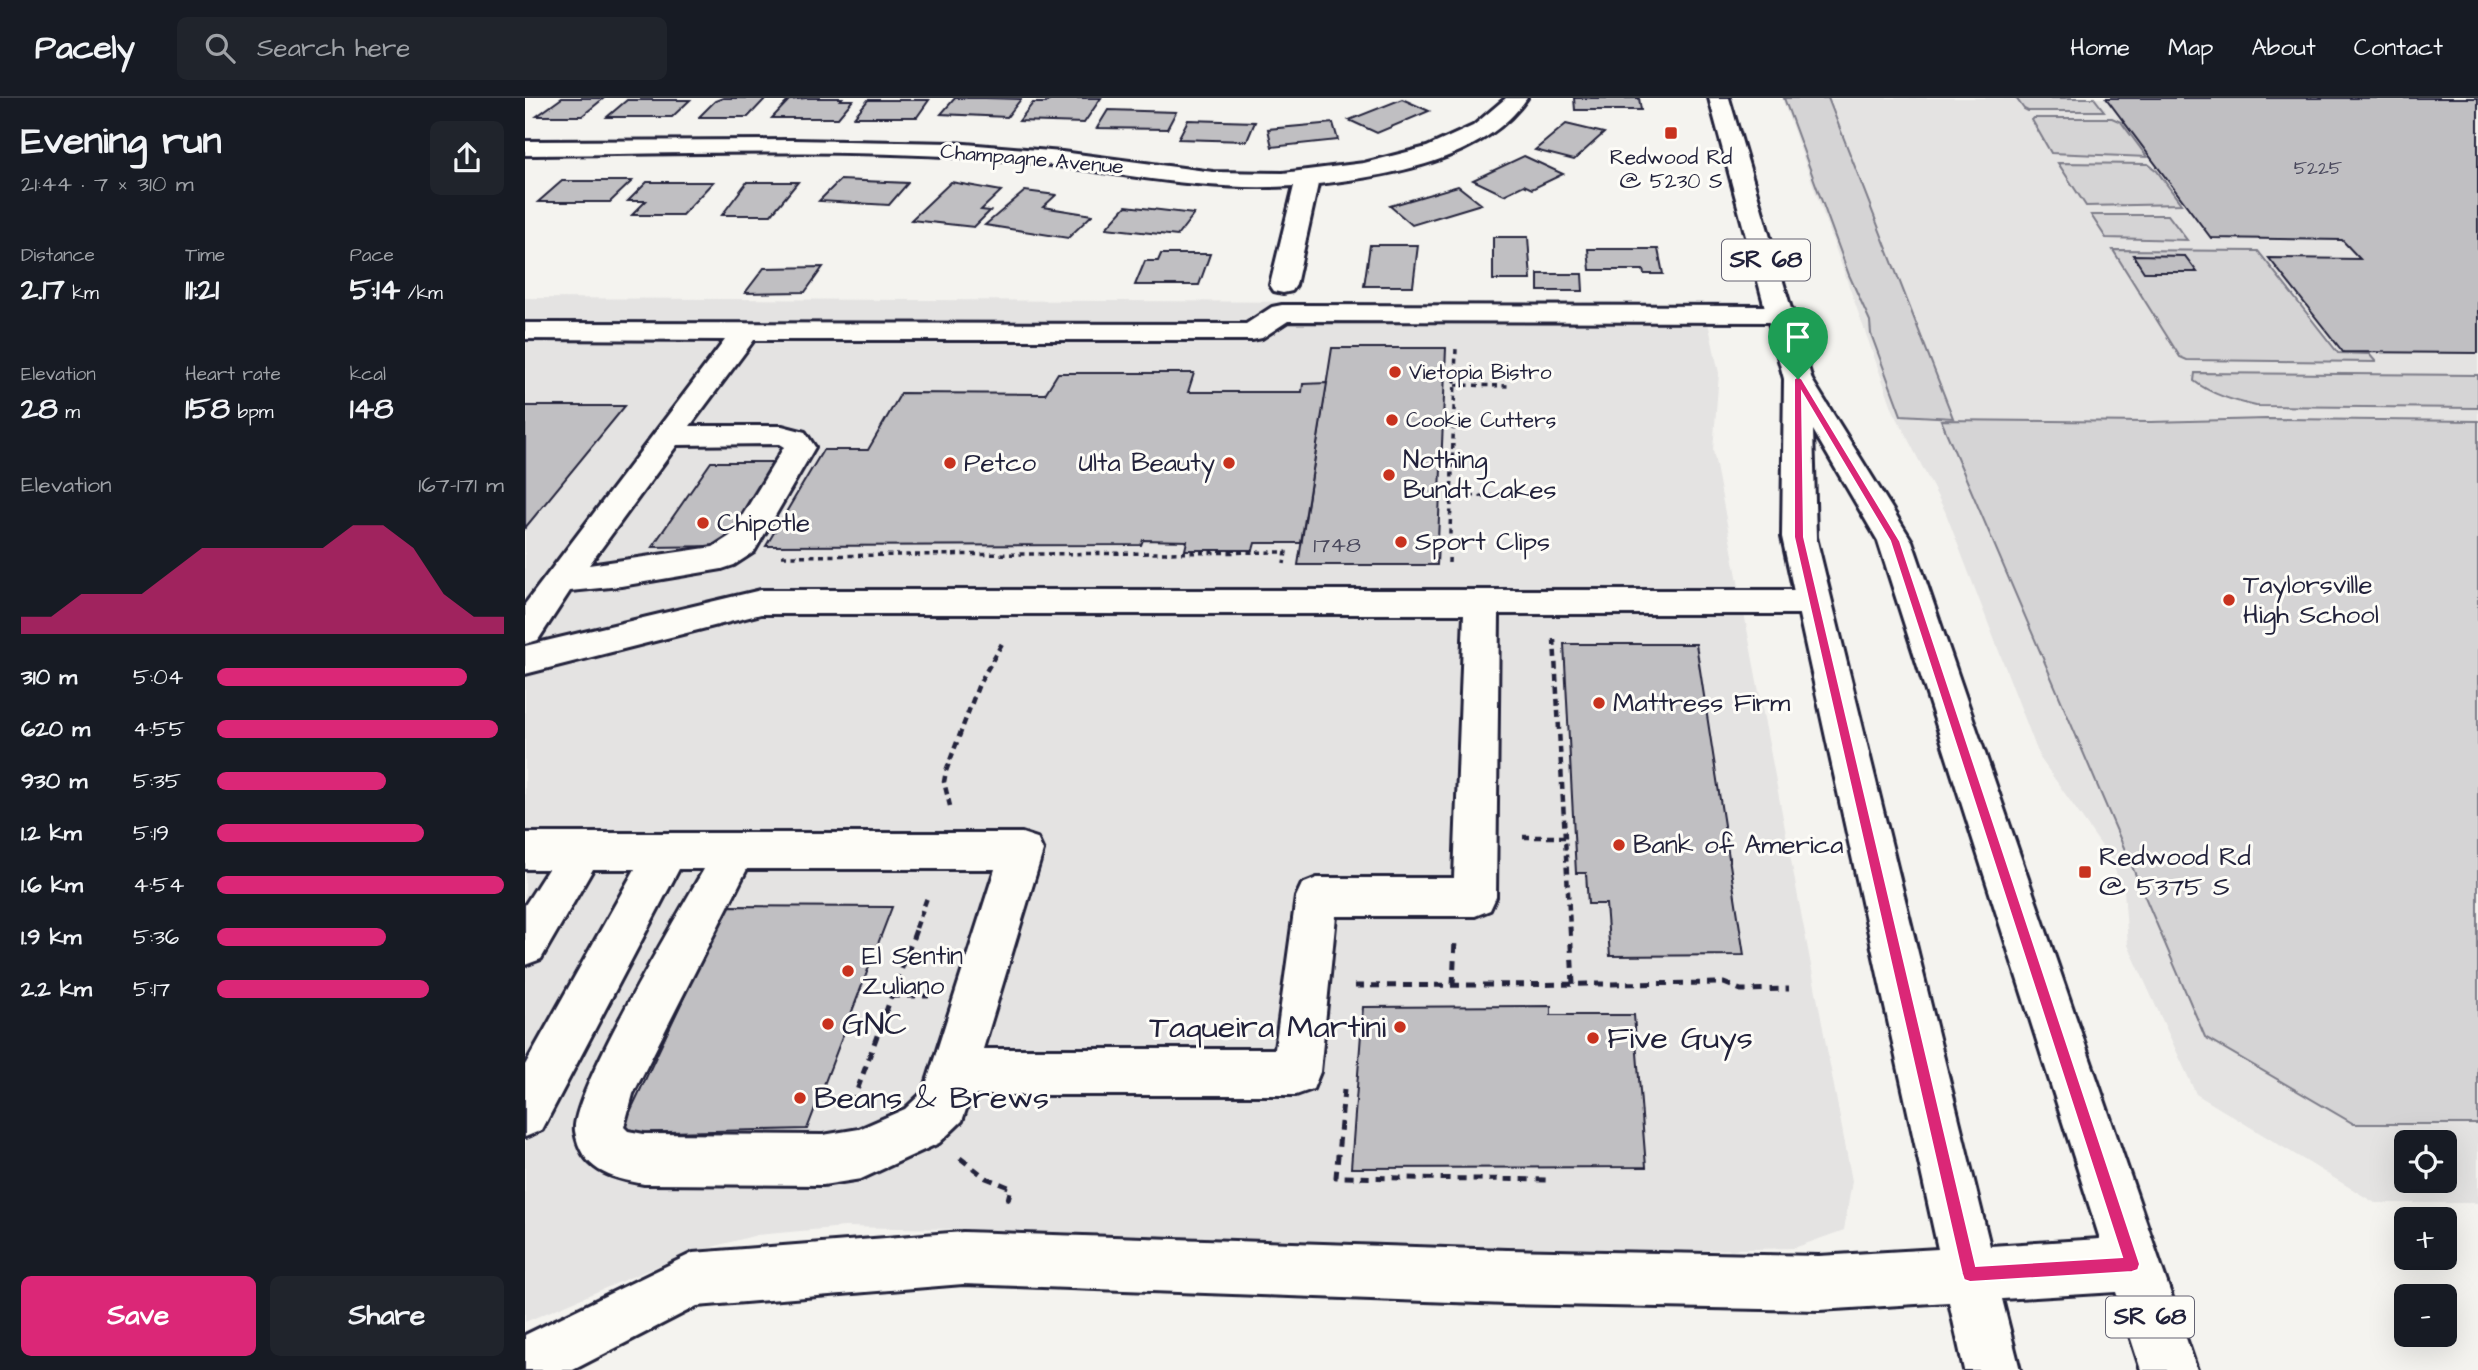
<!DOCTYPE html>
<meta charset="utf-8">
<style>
body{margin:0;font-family:"Architects Daughter",sans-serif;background:#20242c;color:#f1f3f6;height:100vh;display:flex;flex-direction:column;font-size:26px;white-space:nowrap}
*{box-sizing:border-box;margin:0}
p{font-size:23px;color:#9ea1a6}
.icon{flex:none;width:38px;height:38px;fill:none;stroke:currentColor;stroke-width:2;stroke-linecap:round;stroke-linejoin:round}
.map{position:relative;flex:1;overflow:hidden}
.details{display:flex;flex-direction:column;background:#171b24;width:525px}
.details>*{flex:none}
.tools{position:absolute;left:1869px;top:1032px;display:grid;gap:14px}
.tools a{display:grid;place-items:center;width:63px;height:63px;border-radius:10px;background:#171b24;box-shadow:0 7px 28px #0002;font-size:35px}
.pin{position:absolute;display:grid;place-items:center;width:60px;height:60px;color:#fff;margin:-72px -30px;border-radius:50% 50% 50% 0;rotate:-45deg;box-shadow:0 0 7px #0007}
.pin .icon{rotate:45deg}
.round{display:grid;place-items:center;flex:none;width:74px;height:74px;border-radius:10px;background:#20242c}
.overview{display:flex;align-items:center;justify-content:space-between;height:119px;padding:0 21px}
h1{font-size:38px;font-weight:700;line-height:52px}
.metrics{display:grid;grid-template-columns:repeat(3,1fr);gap:10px;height:119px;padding:7px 21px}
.metrics div{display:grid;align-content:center}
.metrics b{font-size:30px;font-weight:700}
.metrics small{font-size:19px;font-weight:400}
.metrics p{font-size:19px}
.chart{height:196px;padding:14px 21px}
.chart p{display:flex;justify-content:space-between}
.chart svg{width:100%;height:126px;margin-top:7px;fill:#db2777;opacity:.7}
.cta{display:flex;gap:14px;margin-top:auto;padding:14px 21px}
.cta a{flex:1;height:80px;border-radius:10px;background:#db2777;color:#fff;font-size:28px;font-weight:700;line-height:80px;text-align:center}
.cta a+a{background:#20242c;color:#f1f3f6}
ul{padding:0 21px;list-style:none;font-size:23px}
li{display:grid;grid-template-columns:112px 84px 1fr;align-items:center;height:52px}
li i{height:18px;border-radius:9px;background:#db2777}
header{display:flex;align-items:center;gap:42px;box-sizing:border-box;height:98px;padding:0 35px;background:#171b24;border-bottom:2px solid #363941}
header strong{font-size:33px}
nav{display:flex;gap:38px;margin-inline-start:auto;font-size:24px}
.search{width:490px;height:63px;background:#20242c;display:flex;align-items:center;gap:18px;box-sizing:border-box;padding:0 24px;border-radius:10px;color:#9ea1a6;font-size:26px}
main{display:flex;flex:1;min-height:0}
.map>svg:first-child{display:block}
</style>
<header>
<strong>Pacely</strong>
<div class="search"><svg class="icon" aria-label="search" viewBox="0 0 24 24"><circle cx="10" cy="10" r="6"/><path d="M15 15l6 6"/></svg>Search here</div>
<nav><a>Home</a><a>Map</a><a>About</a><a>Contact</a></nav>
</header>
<main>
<section class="details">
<div class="overview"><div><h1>Evening run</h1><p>21:44 · 7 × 310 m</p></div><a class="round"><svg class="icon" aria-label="share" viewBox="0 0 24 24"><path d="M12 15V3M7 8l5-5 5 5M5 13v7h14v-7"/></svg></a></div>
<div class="metrics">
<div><p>Distance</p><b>2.17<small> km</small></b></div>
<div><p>Time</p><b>11:21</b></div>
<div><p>Pace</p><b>5:14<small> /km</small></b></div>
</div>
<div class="metrics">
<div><p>Elevation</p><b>28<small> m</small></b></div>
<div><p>Heart rate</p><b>158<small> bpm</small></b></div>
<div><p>kcal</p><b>148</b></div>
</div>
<div class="chart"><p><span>Elevation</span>167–171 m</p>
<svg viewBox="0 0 160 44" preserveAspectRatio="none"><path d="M0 44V38L10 38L20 30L30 30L40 30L50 22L60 14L70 14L80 14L90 14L100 14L110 6L120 6L130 14L140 30L150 38L160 38V44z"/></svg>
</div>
<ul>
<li><b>310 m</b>5:04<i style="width:87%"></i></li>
<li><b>620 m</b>4:55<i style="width:98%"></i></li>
<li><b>930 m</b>5:35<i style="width:59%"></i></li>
<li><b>1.2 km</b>5:19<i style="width:72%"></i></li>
<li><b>1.6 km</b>4:54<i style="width:100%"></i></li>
<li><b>1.9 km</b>5:36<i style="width:59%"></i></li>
<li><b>2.2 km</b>5:17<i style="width:74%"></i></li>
</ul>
<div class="cta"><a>Save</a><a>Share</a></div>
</section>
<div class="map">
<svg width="1953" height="1272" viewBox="0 0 1953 1272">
<rect width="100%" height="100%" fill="#f4f3ef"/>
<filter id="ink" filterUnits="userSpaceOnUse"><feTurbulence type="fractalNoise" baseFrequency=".0143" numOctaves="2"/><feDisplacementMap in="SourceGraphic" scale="14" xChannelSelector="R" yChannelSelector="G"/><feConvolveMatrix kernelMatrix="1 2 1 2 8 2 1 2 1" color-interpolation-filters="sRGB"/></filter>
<g filter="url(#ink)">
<g fill="#e4e3e2" fill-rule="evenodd">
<path d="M1257 0H1953V1105H1850L1671 996 1603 847 1599 792 1583 757 1515 660 1420 413 1368 312ZM1881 1045H1920V1083H1881Z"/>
<polygon points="0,200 1179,206 1194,275 1188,352 1327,1083 1319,1132 1269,1150 1036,1155 818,1150 474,1132 319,1129 232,1137 161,1156 0,1224"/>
</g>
<g fill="#d5d4d5" stroke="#7c7b88" stroke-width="2">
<polygon points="1259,0 1303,0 1428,320 1376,317 1346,236 1345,223 1324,177"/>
<polygon points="1491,0 1569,0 1579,13 1503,13 1499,11"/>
<polygon points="1509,20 1587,20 1596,24 1622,59 1526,55 1507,22"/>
<polygon points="1533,65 1623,66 1632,73 1656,106 1561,108"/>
<polygon points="1566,117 1643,117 1662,142 1581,140"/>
<polygon points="1588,152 1733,153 1813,255 1844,256 1851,264 1662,262 1655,259"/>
<path d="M1670 275 1953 277V310L1731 308C1710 303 1687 297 1669 283Z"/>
<polygon points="1741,321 1953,323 1953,1026 1829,1026 1680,939 1416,322 1626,324"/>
</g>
<g fill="#c0bfc2" stroke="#22223b" stroke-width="2">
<polygon points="37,0 79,0 57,18 12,18"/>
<polygon points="198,0 241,0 223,19 174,19 190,3"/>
<polygon points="281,0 317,0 315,2 328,2 313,20 247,20 264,2"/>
<polygon points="430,0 460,0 496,1 482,19 416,16"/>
<polygon points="526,0 576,0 559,25 494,23 508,5 521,5"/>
<polygon points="1049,0 1114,0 1116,12 1050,12"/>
<polygon points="1581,0 1953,0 1953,255 1818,254 1744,160 1835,161 1817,142 1686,140"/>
<polygon points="877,1 904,13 852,35 824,22"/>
<polygon points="102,2 165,2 147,19 82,19"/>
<polygon points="343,2 404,2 392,19 329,19"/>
<polygon points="583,12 651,14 642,31 572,30"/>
<polygon points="663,22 730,24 722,43 653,41"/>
<polygon points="808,25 813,42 747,49 743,31"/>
<polygon points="1041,26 1079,35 1049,62 1010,52"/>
<polygon points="999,58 1038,76 1007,91 999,87 979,97 948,82"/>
<polygon points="315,82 383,85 364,107 294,103"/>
<polygon points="37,83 107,83 85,104 13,104"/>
<polygon points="122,84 188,84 157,117 107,117 121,103 103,103"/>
<polygon points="222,84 273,84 246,117 197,117"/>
<polygon points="426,84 476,93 456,112 465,113 449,129 386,122"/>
<polygon points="933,88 956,106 887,127 865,108"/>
<polygon points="500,93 531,97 518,109 567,117 543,140 460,127"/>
<polygon points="601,108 669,116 652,138 581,130"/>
<polygon points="968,139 1003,139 1006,182 968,182"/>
<polygon points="845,147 893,147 888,188 839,188"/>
<polygon points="1063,151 1133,151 1138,176 1119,176 1118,172 1065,172"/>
<polygon points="636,156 685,156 674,187 610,187 620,163 633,163"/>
<polygon points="1608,157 1660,158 1672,174 1619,174"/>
<polygon points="298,169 280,194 220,195 239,170"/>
<polygon points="1013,176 1057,176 1058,193 1013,193"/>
<polygon points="807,250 921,250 912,467 773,467"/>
<polygon points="533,275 669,275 663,294 777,294 778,286 802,285 776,445 730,445 728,452 660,452 662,443 618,442 616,447 241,448 298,352 343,352 376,295 520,296"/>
<polygon points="0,308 100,308 0,430"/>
<polygon points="186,364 250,364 236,387 244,387 235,401 226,401 197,448 127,449"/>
<polygon points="1039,546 1171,546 1219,857 1085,858 1081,806 1063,806 1061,775 1051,775"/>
<polygon points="202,808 367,809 282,1031 95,1035"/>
<polygon points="1026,908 1026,917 1109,917 1121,1069 826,1070 838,909"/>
</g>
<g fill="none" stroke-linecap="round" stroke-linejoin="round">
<g stroke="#22223b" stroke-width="6">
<g id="minor">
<path d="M981 0H1002C959 63 863 78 793 86L771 187 767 193 758 195 749 193 745 187 769 88C668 95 568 68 468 61 312 50 156 56 0 57V43L267 42 428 45 537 54 688 74 758 75 839 65 902 49 948 28Z"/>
<path d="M757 207 1256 208 1266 210 1269 216 1266 222 1256 224 763 223 737 240 727 242H229L165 328H257L280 334 290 349 229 454 209 467 197 471 96 488 45 493 13 542 0 546V506L200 242 0 241V225L721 226 747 209ZM254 346 259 349 205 438 188 449 64 467 152 347Z"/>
<path d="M236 492H1289L1301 495 1306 504 1301 513 1289 516H974L971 799 965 812 950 818H811L795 974 788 991 771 997H446L437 1023 414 1045 336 1081 298 1087 119 1086C85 1080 56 1072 50 1033 45 997 155 813 179 771H154L17 1032 0 1039V967L110 771H68L16 861 0 867V807L23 771H0V735H497L512 740 518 753 458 951H750L771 799 777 786 792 780H929L939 516H236L0 576V548ZM222 771H470L399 993 380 1011 334 1031 298 1037 119 1036 103 1033 99 1029 108 996Z"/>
</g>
</g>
<g stroke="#22223b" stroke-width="6">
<path id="major" d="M1184 0H1204L1287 282 1387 443 1672 1272H1616L1591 1194 1477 1201 1495 1272H1439L1424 1204 1294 1212 982 1206 438 1186 172 1208 48 1272H0V1237L168 1155 438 1134 982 1152 1294 1158 1413 1151 1257 439 1259 281ZM1288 332 1353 443 1575 1141 1465 1148 1291 439Z"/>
</g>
<g stroke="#22223b" stroke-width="3.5" stroke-dasharray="5 4.5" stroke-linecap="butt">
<polyline points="930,287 987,288"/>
<polyline points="926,397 988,399"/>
<polyline points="257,458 761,454 759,466"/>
<polyline points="924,465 931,250"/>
</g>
<g stroke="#22223b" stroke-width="4.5" stroke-dasharray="7 5" stroke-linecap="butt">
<polyline points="1029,541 1045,830"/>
<polyline points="425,708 419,684 421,673 454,586 479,542"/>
<polyline points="998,739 1040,739"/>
<polyline points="391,830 403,797"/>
</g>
<g stroke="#22223b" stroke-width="5" stroke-dasharray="9 7" stroke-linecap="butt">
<polyline points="1045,829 1048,886"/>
<polyline points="928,887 930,842"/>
<polyline points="830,888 1199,885 1216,892 1264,891"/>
<polyline points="366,898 404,898"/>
<polyline points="819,992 811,1079 1024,1082"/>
<polyline points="327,1006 392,829"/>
<polyline points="435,1060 461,1080 486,1090 481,1109"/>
</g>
<use href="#minor" fill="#fdfcf7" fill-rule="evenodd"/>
<use href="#major" fill="#fdfcf7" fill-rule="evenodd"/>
</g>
</g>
<path fill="#db2777" stroke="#fff" stroke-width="2" fill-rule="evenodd" d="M1273 278 1277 281 1375 443 1615 1166 1613 1172 1607 1174 1445 1184 1439 1182 1437 1176 1269 439V281ZM1277 295 1365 443 1597 1159 1451 1168 1279 439Z"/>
<g fill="#c8321e" stroke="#fdfcf7" stroke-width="2.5">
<rect x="1139" y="28" width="14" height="14" rx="3.5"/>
<circle cx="870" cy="274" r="7"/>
<circle cx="867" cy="322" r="7"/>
<circle cx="425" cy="365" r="7"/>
<circle cx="704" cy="365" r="7"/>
<circle cx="864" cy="377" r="7"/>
<circle cx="178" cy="425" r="7"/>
<circle cx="876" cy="444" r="7"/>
<circle cx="1704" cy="502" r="7"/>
<circle cx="1074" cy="605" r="7"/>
<circle cx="1094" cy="747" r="7"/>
<rect x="1553" y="767" width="14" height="14" rx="3.5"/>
<circle cx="323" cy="873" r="7"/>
<circle cx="303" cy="926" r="7"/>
<circle cx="875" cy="929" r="7"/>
<circle cx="1068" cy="940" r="7"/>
<circle cx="275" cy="1000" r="7"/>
</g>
<g text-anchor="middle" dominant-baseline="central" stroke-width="6" stroke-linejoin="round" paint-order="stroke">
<g font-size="19" fill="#4a495d">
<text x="1793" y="70">5225</text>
</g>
<g font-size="21" fill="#22223b" stroke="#fdfcf7" text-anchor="start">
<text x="1146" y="59" text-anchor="middle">Redwood Rd<tspan x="1146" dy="24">@ 5230 S</tspan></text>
<text x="884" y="274">Vietopia Bistro</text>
<text x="881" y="322">Cookie Cutters</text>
</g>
<g font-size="21" fill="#22223b" stroke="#fdfcf7">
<text transform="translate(507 61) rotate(5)">Champagne Avenue</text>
</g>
<g font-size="23" fill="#4a495d">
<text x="812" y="447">1748</text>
</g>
<g fill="#fdfcf7" stroke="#646373" stroke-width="2">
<rect x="1197" y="141.5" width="88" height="41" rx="5"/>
<rect x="1581" y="1198.5" width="88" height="41" rx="5"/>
</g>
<g font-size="24" font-weight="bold" fill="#22223b">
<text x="1241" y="162">SR 68</text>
<text x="1625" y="1219">SR 68</text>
</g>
<g font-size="26" fill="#22223b" stroke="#fdfcf7" text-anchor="start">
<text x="878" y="362">Nothing<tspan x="878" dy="30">Bundt Cakes</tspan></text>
<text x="439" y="365">Petco</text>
<text x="690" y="365" text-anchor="end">Ulta Beauty</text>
<text x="192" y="425">Chipotle</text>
<text x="890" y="444">Sport Clips</text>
<text x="1718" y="487">Taylorsville<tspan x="1718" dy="30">High School</tspan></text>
<text x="1088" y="605">Mattress Firm</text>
<text x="1108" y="747">Bank of America</text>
<text x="1574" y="759">Redwood Rd<tspan x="1574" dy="30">@ 5375 S</tspan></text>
<text x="337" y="858">El Sentin<tspan x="337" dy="30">Zuliano</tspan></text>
</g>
<g font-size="32" fill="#22223b" stroke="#fdfcf7" text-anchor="start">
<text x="317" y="926">GNC</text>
<text x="861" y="929" text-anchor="end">Taqueira Martini</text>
<text x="1082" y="940">Five Guys</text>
<text x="289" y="1000">Beans &amp; Brews</text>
</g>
</g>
</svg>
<div class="tools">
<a><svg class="icon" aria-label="locate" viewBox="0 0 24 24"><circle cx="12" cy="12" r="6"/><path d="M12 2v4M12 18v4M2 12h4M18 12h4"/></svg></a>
<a>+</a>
<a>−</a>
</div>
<div class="pin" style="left:1273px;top:281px;background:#1e9e55"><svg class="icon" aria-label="arrive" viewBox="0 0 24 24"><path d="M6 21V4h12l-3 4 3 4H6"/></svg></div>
</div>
</main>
